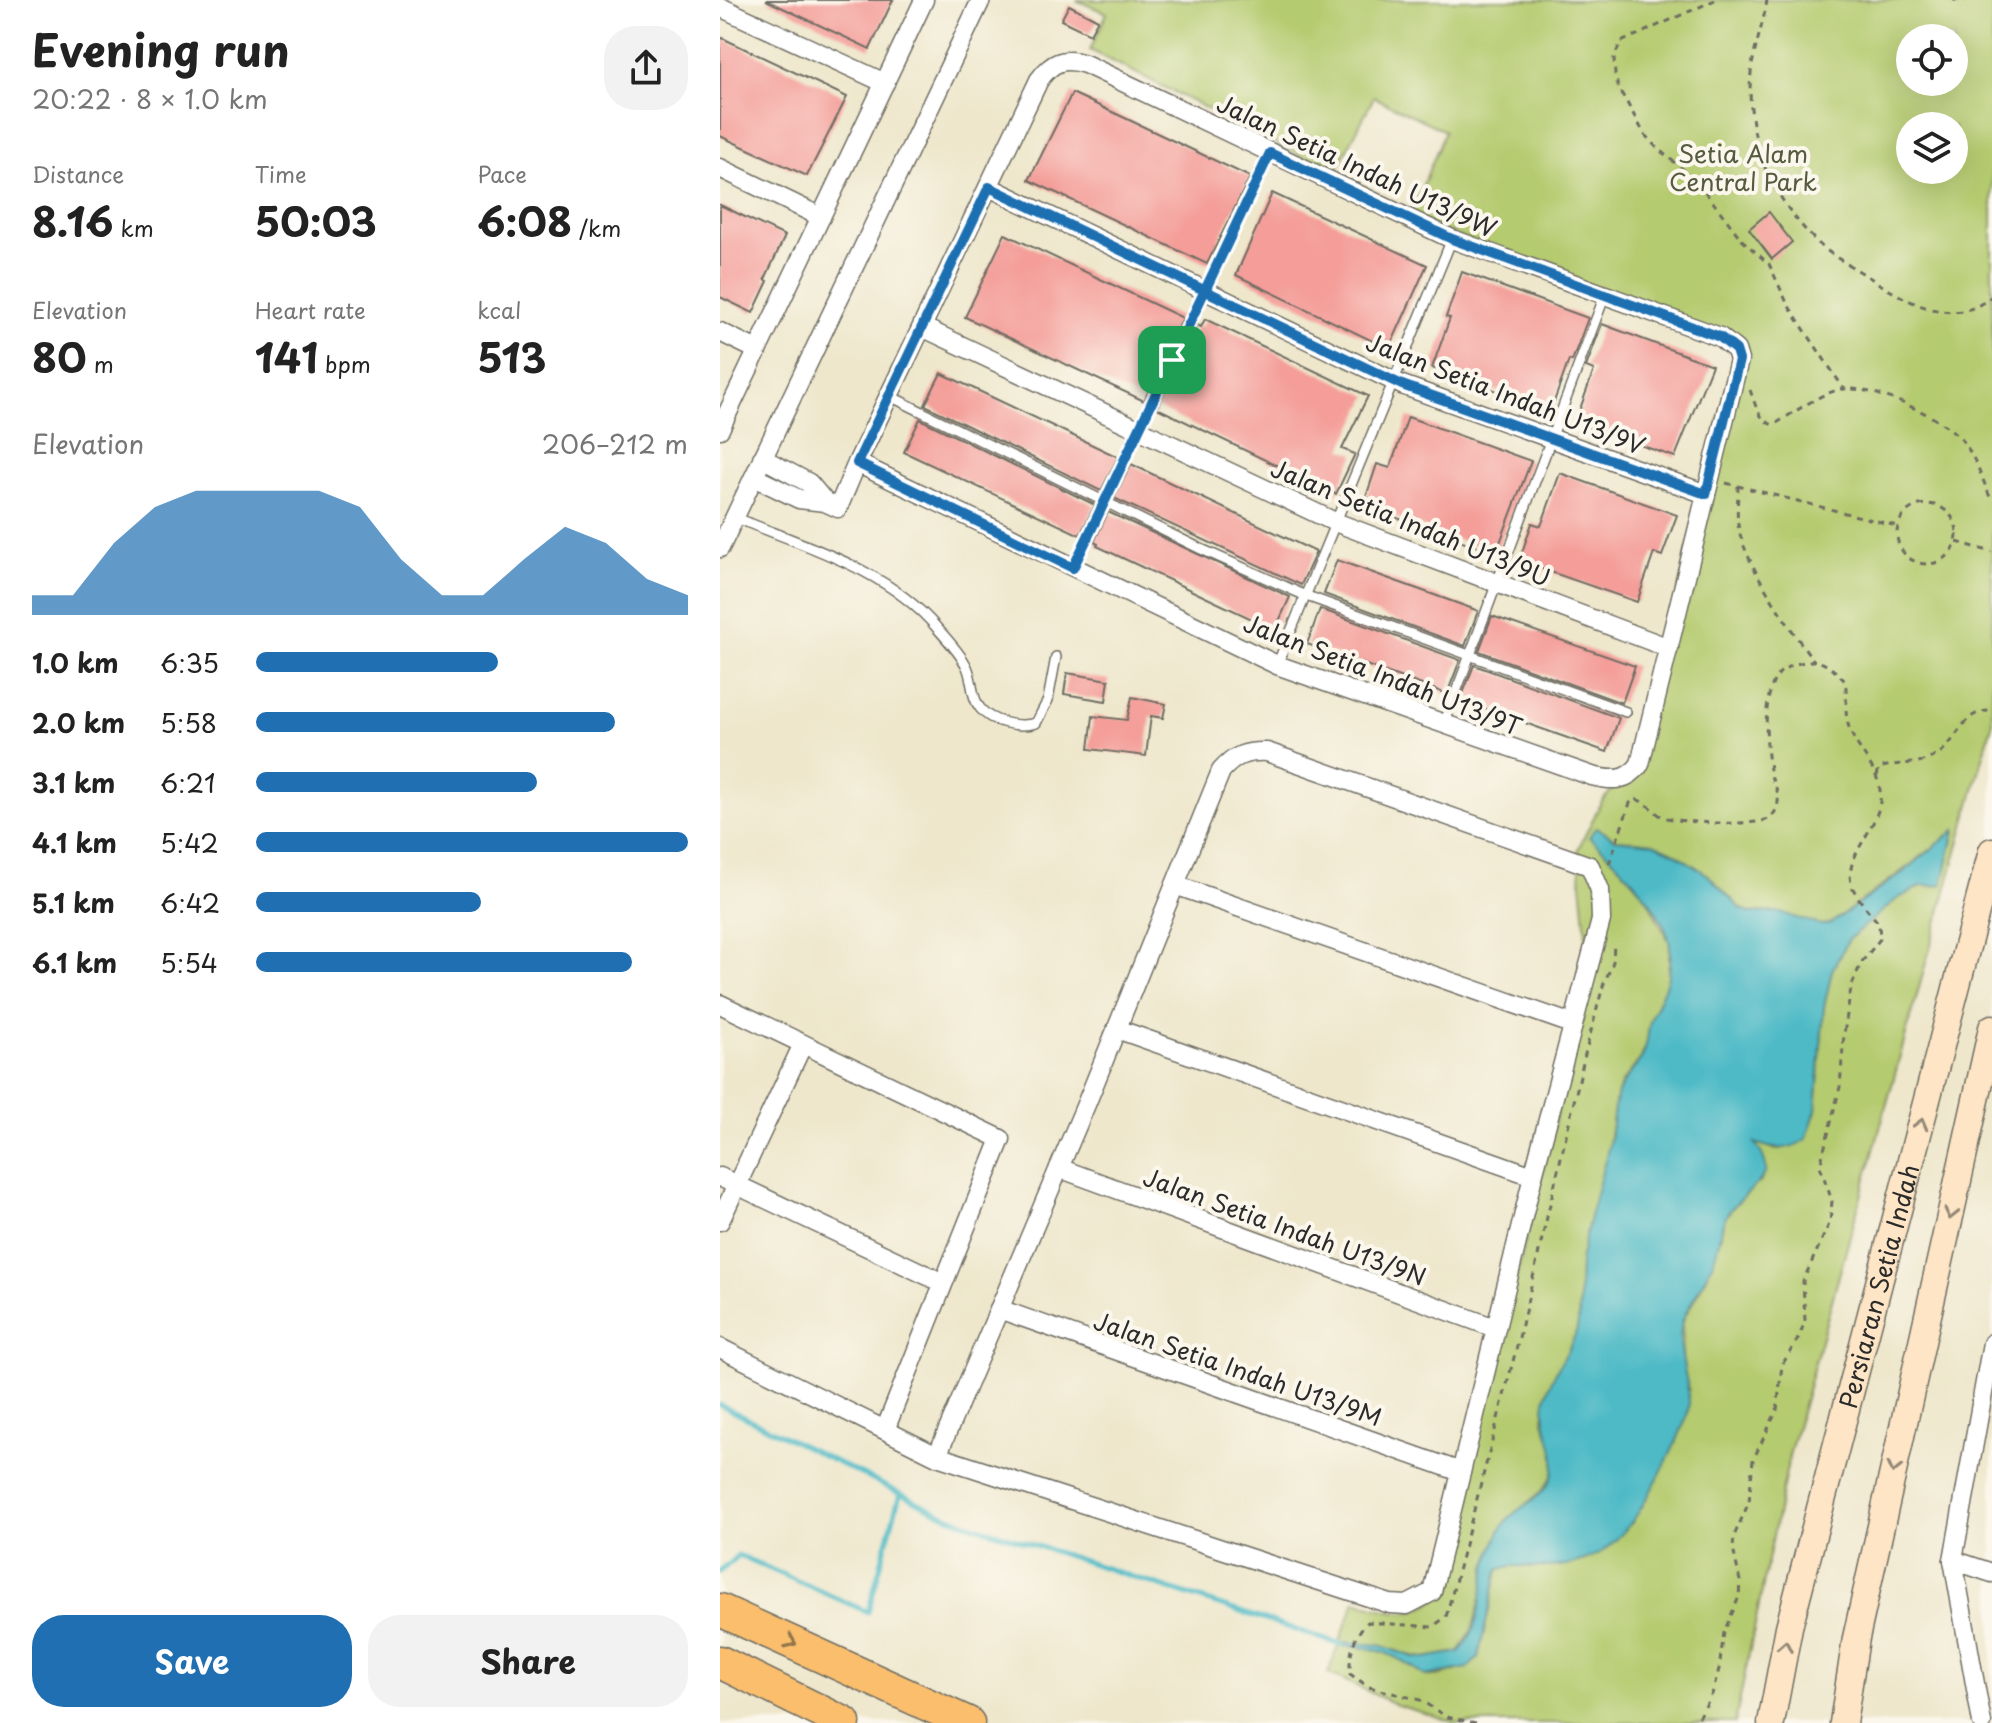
<!DOCTYPE html>
<meta charset="utf-8">
<style>
body{margin:0;font-family:"Playpen Sans",sans-serif;background:#f2f2f2;color:#222;height:100vh;display:flex;flex-direction:column;font-size:30px;white-space:nowrap}
*{box-sizing:border-box;margin:0}
p{font-size:26px;color:#767676}
.icon{flex:none;width:44px;height:44px;fill:none;stroke:currentColor;stroke-width:2;stroke-linecap:round;stroke-linejoin:round}
.map{position:relative;flex:1;overflow:hidden}
.drawer{display:flex;flex-direction:column;background:#fff;width:720px}
.drawer>*{flex:none}
.buttons{position:absolute;left:1176px;top:24px;display:grid;gap:16px}
.buttons a{display:grid;place-items:center;width:72px;height:72px;border-radius:50%;background:#fff;box-shadow:0 8px 32px #0002;font-size:40px}
.pin{position:absolute;display:grid;place-items:center;width:68px;height:68px;color:#fff;margin:-34px;border-radius:16px;box-shadow:0 4px 12px #0006}
.round{display:grid;place-items:center;flex:none;width:84px;height:84px;border-radius:32px;background:#f2f2f2}
.headline{display:flex;align-items:center;justify-content:space-between;height:136px;padding:0 32px}
h1{font-size:44px;font-weight:700;line-height:60px}
.figures{display:grid;grid-template-columns:repeat(3,1fr);gap:12px;height:136px;padding:8px 32px}
.figures div{display:grid;align-content:center}
.figures b{font-size:40px;font-weight:700}
.figures small{font-size:22px;font-weight:400}
.figures p{font-size:22px}
.chart{height:224px;padding:16px 32px}
.chart p{display:flex;justify-content:space-between}
.chart svg{width:100%;height:144px;margin-top:8px;fill:#1f6fb2;opacity:.7}
.action{display:flex;gap:16px;margin-top:auto;padding:16px 32px}
.action a{flex:1;height:92px;border-radius:32px;background:#1f6fb2;color:#fff;font-size:32px;font-weight:700;line-height:92px;text-align:center}
.action a+a{background:#f2f2f2;color:#222}
ul{padding:0 32px;list-style:none;font-size:26px}
li{display:grid;grid-template-columns:128px 96px 1fr;align-items:center;height:60px}
li i{height:20px;border-radius:10px;background:#1f6fb2}
main{display:flex;flex:1;min-height:0}
.map>svg:first-child{display:block}
</style>
<main>
<section class="drawer">
<div class="headline"><div><h1>Evening run</h1><p>20:22 · 8 × 1.0 km</p></div><a class="round"><svg class="icon" aria-label="share" viewBox="0 0 24 24"><path d="M12 15V3M7 8l5-5 5 5M5 13v7h14v-7"/></svg></a></div>
<div class="figures">
<div><p>Distance</p><b>8.16<small> km</small></b></div>
<div><p>Time</p><b>50:03</b></div>
<div><p>Pace</p><b>6:08<small> /km</small></b></div>
</div>
<div class="figures">
<div><p>Elevation</p><b>80<small> m</small></b></div>
<div><p>Heart rate</p><b>141<small> bpm</small></b></div>
<div><p>kcal</p><b>513</b></div>
</div>
<div class="chart"><p><span>Elevation</span>206–212 m</p>
<svg viewBox="0 0 160 44" preserveAspectRatio="none"><path d="M0 44V38L10 38L20 22L30 11L40 6L50 6L60 6L70 6L80 11L90 27L100 38L110 38L120 27L130 17L140 22L150 33L160 38V44z"/></svg>
</div>
<ul>
<li><b>1.0 km</b>6:35<i style="width:56%"></i></li>
<li><b>2.0 km</b>5:58<i style="width:83%"></i></li>
<li><b>3.1 km</b>6:21<i style="width:65%"></i></li>
<li><b>4.1 km</b>5:42<i style="width:100%"></i></li>
<li><b>5.1 km</b>6:42<i style="width:52%"></i></li>
<li><b>6.1 km</b>5:54<i style="width:87%"></i></li>
</ul>
<div class="action"><a>Save</a><a>Share</a></div>
</section>
<div class="map">
<svg width="1272" height="1723" viewBox="0 0 1272 1723">
<rect width="100%" height="100%" fill="#fbf7ec"/>
<filter id="ink" filterUnits="userSpaceOnUse"><feTurbulence type="fractalNoise" baseFrequency=".0125" numOctaves="2"/><feDisplacementMap in="SourceGraphic" scale="16" xChannelSelector="R" yChannelSelector="G"/><feConvolveMatrix kernelMatrix="1 2 1 2 8 2 1 2 1" color-interpolation-filters="sRGB"/></filter>
<filter id="wash" filterUnits="userSpaceOnUse"><feTurbulence type="fractalNoise" baseFrequency=".006" numOctaves="4" result="noise"/><feDisplacementMap in="SourceGraphic" scale="32" xChannelSelector="R" yChannelSelector="G"/><feGaussianBlur stdDeviation="1.8" result="paint"/><feColorMatrix in="noise" values="0 0 0 0 0 0 0 0 0 0 0 0 0 0 0 0 0 1.4 0 .05"/><feComposite in="paint" operator="in"/></filter>
<g filter="url(#wash)">
<rect width="100%" height="100%" fill="#eee7cc"/>
<path fill="#b5cb6f" stroke="#707b4d" stroke-width="2" fill-rule="evenodd" d="M356 0H1272V725L1070 1452 1015 1723H736L677 1705 608 1673 635 1601C669 1611 689 1622 718 1597L870 978 858 849 882 801 893 789 914 776 1017 345 690 217 725 131 654 97 615 173 370 50 387 13ZM1190 38H1234V82H1190ZM1190 126H1234V170H1190ZM876 827 895 839 933 843 953 852 988 875 1020 908 1030 913 1057 912 1101 925 1110 924 1235 832 1222 885 1201 886 1176 899 1129 939 1112 970 1104 1007 1096 1110 1086 1140 1056 1150 1034 1141 1041 1182 1027 1190 1004 1219 1000 1239 986 1278 963 1320 962 1366 969 1389 947 1459 912 1523 815 1567 791 1564 778 1570 758 1658C751 1668 719 1678 706 1676 700 1674 688 1663 681 1659 663 1648 640 1647 621 1646L624 1642 704 1658 739 1652 752 1630 765 1584 766 1566 789 1518 822 1491 834 1474V1448L823 1419 826 1396 854 1338 858 1325 861 1258 888 1150 895 1103 901 1084 921 1058 928 1041 930 1023 948 979 950 943 925 895 894 859 870 837Z"/>
<path fill="#4dbac6" stroke="#3c7278" stroke-width="2" d="M876 827 895 839 933 843 953 852 988 875 1020 908 1030 913 1057 912 1101 925 1110 924 1185 871 1235 830 1222 885 1201 886 1177 899 1129 939 1112 970 1104 1007 1096 1110 1086 1140C1067 1151 1055 1150 1035 1143 1040 1150 1047 1161 1046 1171 1045 1180 1017 1201 1010 1210 1000 1222 1000 1241 995 1256 987 1277 975 1295 965 1315 952 1342 970 1378 969 1405 969 1423 923 1509 910 1524 904 1532 896 1540 889 1546 871 1563 837 1568 814 1567 800 1566 792 1564 778 1570L758 1658 748 1668 705 1676C680 1657 654 1644 620 1647L623 1642 660 1645 693 1657 704 1658 739 1652C765 1625 759 1582 772 1550 776 1539 781 1526 789 1518 803 1504 825 1497 832 1477 841 1450 820 1428 825 1401 830 1374 850 1354 857 1329 862 1305 857 1281 861 1257 868 1219 880 1182 889 1145 892 1131 892 1117 895 1103 899 1083 913 1073 922 1057 928 1045 927 1034 930 1022 940 993 953 981 950 947 947 911 896 860 869 837Z"/>
<g fill="none" stroke-linecap="round" stroke-linejoin="round">
<g stroke="#4dbac6" stroke-width="5">
<polyline points="0,1405 228,1517 622,1645"/>
<polyline points="0,1572 18,1555 148,1612 180,1494"/>
</g>
</g>
<g id="blocks">
<g fill="#f49d99">
<polygon points="46,0 173,0 150,49"/>
<polygon points="349,5 378,20 370,34 341,20"/>
<polygon points="0,37 127,97 87,176 0,136"/>
<polygon points="352,93 530,177 487,264 309,180"/>
<polygon points="552,193 707,265 669,349 516,275"/>
<polygon points="0,205 65,236 45,279 48,281 33,313 0,297"/>
<polygon points="1049,212 1072,242 1052,259 1029,229"/>
<polygon points="285,234 463,318 424,401 245,317"/>
<polygon points="742,272 868,318 852,361 849,360 831,410 712,368 730,318 726,317"/>
<polygon points="485,319 648,396 622,449 635,454 616,494 437,408 477,325 481,327"/>
<polygon points="882,324 992,365 955,457 855,423 874,370 866,367"/>
<polygon points="221,373 398,457 381,491 205,405"/>
<polygon points="688,417 811,461 776,553 643,506 657,464 670,468"/>
<polygon points="200,419 375,505 360,535 184,452"/>
<polygon points="411,464 596,552 581,585 394,498"/>
<polygon points="840,473 957,515 942,556 934,553 917,602 799,561 812,523 821,526"/>
<polygon points="388,512 570,597 555,630 377,546 378,544 374,542"/>
<polygon points="617,560 756,610 758,611 745,646 604,594"/>
<polygon points="600,609 740,660 727,694 587,644"/>
<polygon points="772,616 915,666 902,703 759,651"/>
<polygon points="754,665 899,718 887,752 746,702 741,699"/>
<polygon points="347,673 389,680 386,701 344,694"/>
<polygon points="412,697 446,704 443,718 431,716 426,756 369,749 373,716 407,720"/>
</g>
</g>
</g>
<g filter="url(#ink)">
<use href="#blocks" fill-opacity="0" stroke="#6f6d63" stroke-width="2"/>
<g fill="none" stroke-linecap="round" stroke-linejoin="round">
<g stroke="#6f6d63" stroke-width="12">
<g id="lane">
<polyline points="170,396 481,549 584,595 906,712"/>
<path d="M14 517C84 546 166 568 217 628 227 639 241 654 247 667 253 680 251 697 260 708 271 723 300 728 316 723L328 700 336 657"/>
<polyline points="353,568 550,153"/>
<polyline points="557,665 732,239"/>
<polyline points="724,724 885,295"/>
</g>
</g>
<g stroke="#6f6d63" stroke-width="21">
<g id="street">
<polyline points="0,7 165,83"/>
<polyline points="0,168 101,217"/>
<polyline points="269,187 682,385 986,494"/>
<polyline points="202,327 615,522 949,648"/>
<polyline points="0,332 37,350"/>
<polyline points="0,429 204,0"/>
<polyline points="42,458 89,483 105,502"/>
<path d="M34 477 79 499 105 502 118 508 137 463 319 80C332 62 343 57 365 64L732 239 1000 337 1016 350 1019 360 920 764C907 782 892 781 872 776L557 665 137 463"/>
<polyline points="0,548 261,0"/>
<polyline points="455,885 852,1024"/>
<polyline points="0,1004 281,1139 165,1430"/>
<polyline points="397,1029 813,1176"/>
<polyline points="339,1168 775,1328"/>
<polyline points="0,1177 223,1283"/>
<polyline points="0,1221 83,1044"/>
<polyline points="279,1309 741,1472"/>
<path d="M0 1348 217 1456 670 1604 687 1605 712 1592 813 1176 881 920 880 890 870 866 547 752C526 751 515 755 501 771L367 1102 217 1456"/>
<polyline points="1233,1560 1272,1573"/>
<polyline points="1262,1723 1233,1560 1272,1343"/>
</g>
</g>
<g stroke="#6f6d63" stroke-width="29">
<g id="secondary">
<path id="s1" d="M1051 1723 1069 1627 1272 851"/>
<polyline points="1123,1723 1136,1638 1272,1028"/>
</g>
</g>
<g stroke="#6f6d63" stroke-width="35">
<g id="highway">
<polyline points="0,1610 248,1723"/>
<polyline points="0,1662 124,1723"/>
</g>
</g>
<g stroke="#6f6d63" stroke-width="3" stroke-dasharray="6 6" stroke-linecap="butt">
<polyline points="995,0 901,42 894,58 895,75 898,87 925,135 938,149 976,180 1022,240 1049,264 1068,305 1124,389"/>
<path d="M1047 0C1044 20 1037 40 1033 60 1027 89 1031 122 1039 151 1048 182 1071 216 1094 239 1108 254 1126 263 1144 274 1181 298 1231 332 1272 296"/>
<polyline points="1233,0 1247,0"/>
<path d="M1030 390C1035 403 1038 420 1053 425 1071 415 1104 390 1124 389 1153 386 1225 418 1242 440 1256 458 1263 481 1272 502"/>
<polyline points="1006,483 1177,526"/>
<path d="M1018 486C1018 500 1016 516 1019 530 1027 567 1071 630 1094 661"/>
<circle cx="1207" cy="534" r="30"/>
<polyline points="1237,542 1272,552"/>
<path d="M1157 776 1159 768C1177 762 1198 766 1215 756 1239 743 1241 709 1272 711"/>
<path d="M889 864 910 803 916 799C927 803 932 810 941 816 954 823 1040 827 1050 818 1056 813 1059 804 1058 796 1058 790 1054 785 1052 779 1046 754 1041 698 1057 676 1064 666 1078 663 1090 661 1105 660 1115 671 1125 681 1128 695 1124 710 1128 724 1135 749 1156 764 1160 790 1165 824 1124 853 1131 883 1135 897 1150 912 1159 924L1160 939 1141 963 1131 988 1124 1034 1120 1087 1100 1166 1112 1201 1110 1222 1083 1281 1085 1321 1079 1337 1062 1365 1057 1410 1033 1460 1029 1502 1014 1536 1013 1548 1020 1581 1019 1597 1004 1632 999 1669 992 1694 976 1723"/>
<path d="M756 1723 727 1717 700 1700 649 1687 630 1674C629 1657 633 1634 648 1622L712 1627 726 1617 797 1346 866 1050 883 986 893 962 894 943"/>
</g>
<use href="#lane" stroke="#fff" stroke-width="9"/>
<use href="#street" stroke="#fff" stroke-width="18"/>
<use href="#secondary" stroke="#fde5c5" stroke-width="26"/>
<use href="#highway" stroke="#fabe6d" stroke-width="32"/>
</g>
<defs><path id="oneway-chevron" d="M-2-3.5L2.5 0L-2 3.5" fill="none" stroke-width="1.6" stroke-linecap="round" stroke-linejoin="round" transform="scale(2)"/></defs>
<g stroke="#948878">
<use href="#oneway-chevron" transform="translate(1201 1124) rotate(-75)"/>
<use href="#oneway-chevron" transform="translate(1231 1214) rotate(103)"/>
<use href="#oneway-chevron" transform="translate(1174 1468) rotate(103)"/>
<use href="#oneway-chevron" transform="translate(1065 1646) rotate(-79)"/>
</g>
<use stroke="#92744c" href="#oneway-chevron" transform="translate(71 1642) rotate(24)"/>
</g>
<g fill="none" stroke-linecap="round" stroke-linejoin="round" filter="url(#ink)">
<g stroke="#fff" stroke-width="16">
<polyline id="route" points="452,360 353,568 137,463 269,187 682,385 986,494 1019,360 1016,350 1000,337 732,239 550,153 452,360"/>
</g>
<use href="#route" stroke="#1f6fb2" stroke-width="10"/>
</g>
<g text-anchor="middle" dominant-baseline="central" stroke-width="8" stroke-linejoin="round" paint-order="stroke">
<g font-size="24" fill="#545b3f" stroke="#fbf7ec">
<text x="1023" y="153">Setia Alam<tspan x="1023" dy="28">Central Park</tspan></text>
</g>
<g font-size="24" fill="#2b2b2b" stroke="#fbf7ec">
<text transform="translate(637 165) rotate(25)">Jalan Setia Indah U13/9W</text>
<text transform="translate(786 393) rotate(21)">Jalan Setia Indah U13/9V</text>
<text transform="translate(691 522) rotate(22)">Jalan Setia Indah U13/9U</text>
<text transform="translate(663 674) rotate(21)">Jalan Setia Indah U13/9T</text>
<text transform="translate(565 1226) rotate(20)">Jalan Setia Indah U13/9N</text>
<text stroke="none"><textPath href="#s1" startOffset="450">Persiaran Setia Indah</textPath></text>
<text transform="translate(518 1368) rotate(19)">Jalan Setia Indah U13/9M</text>
</g>
</g>
</svg>
<div class="buttons">
<a><svg class="icon" aria-label="locate" viewBox="0 0 24 24"><circle cx="12" cy="12" r="6"/><path d="M12 2v4M12 18v4M2 12h4M18 12h4"/></svg></a>
<a><svg class="icon" aria-label="layers" viewBox="0 0 24 24"><path d="M12 4l9 5-9 5-9-5zM3 14l9 5 9-5"/></svg></a>
</div>
<div class="pin" style="left:452px;top:360px;background:#1e9e55"><svg class="icon" aria-label="arrive" viewBox="0 0 24 24"><path d="M6 21V4h12l-3 4 3 4H6"/></svg></div>
</div>
</main>
